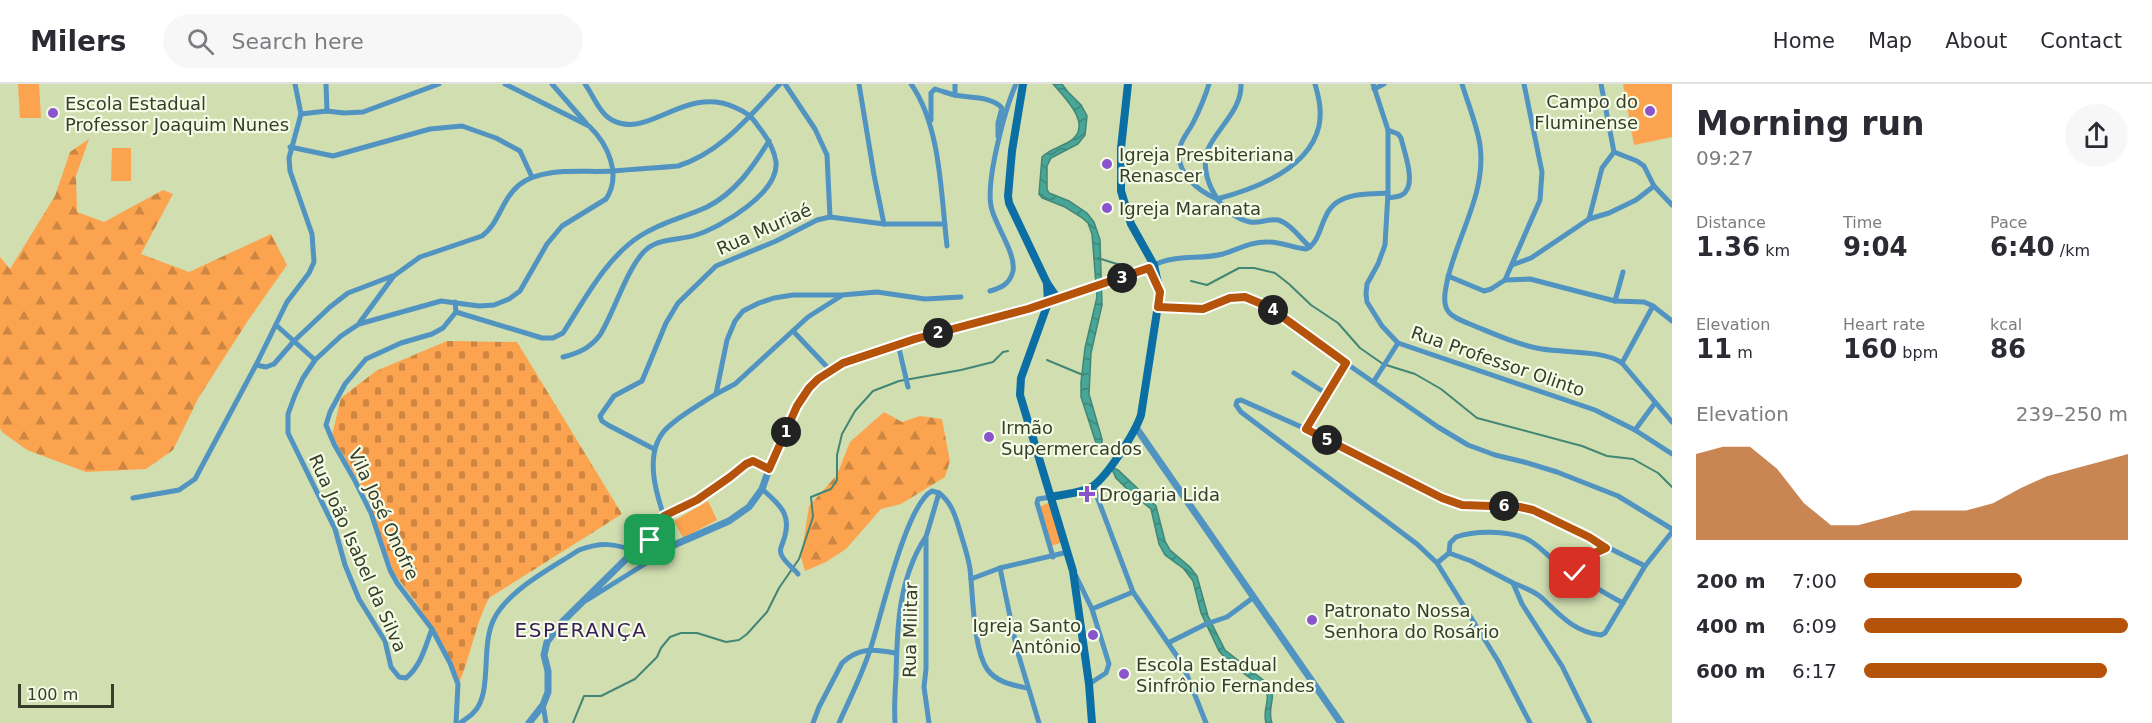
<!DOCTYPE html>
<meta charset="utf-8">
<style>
body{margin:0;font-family:"DejaVu Sans",sans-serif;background:#f7f7f7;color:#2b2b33;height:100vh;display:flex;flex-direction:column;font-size:22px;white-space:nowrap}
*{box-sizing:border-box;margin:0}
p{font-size:20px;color:#7c7c81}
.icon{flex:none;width:33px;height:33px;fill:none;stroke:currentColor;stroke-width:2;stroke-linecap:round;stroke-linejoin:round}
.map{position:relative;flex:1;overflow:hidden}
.sheet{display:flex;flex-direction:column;background:#fff;width:480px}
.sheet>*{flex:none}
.scale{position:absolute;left:18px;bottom:15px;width:96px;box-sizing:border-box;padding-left:6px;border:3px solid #373d2a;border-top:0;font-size:16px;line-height:21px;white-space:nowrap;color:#373d2a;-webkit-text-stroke:4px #f5fce5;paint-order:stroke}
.pin{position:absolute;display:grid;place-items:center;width:51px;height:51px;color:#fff;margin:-26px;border-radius:12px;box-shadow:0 3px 9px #0006}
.km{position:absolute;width:30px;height:30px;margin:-15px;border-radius:50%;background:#222;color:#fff;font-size:16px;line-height:30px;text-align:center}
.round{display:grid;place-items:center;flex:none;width:63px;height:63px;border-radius:32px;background:#f7f7f7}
.overview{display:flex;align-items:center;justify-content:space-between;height:102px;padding:0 24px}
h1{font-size:33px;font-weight:700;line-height:45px}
.stats{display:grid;grid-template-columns:repeat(3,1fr);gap:9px;height:102px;padding:6px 24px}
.stats div{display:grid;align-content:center}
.stats b{font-size:26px;font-weight:700}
.stats small{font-size:16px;font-weight:400}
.stats p{font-size:16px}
.chart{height:168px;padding:12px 24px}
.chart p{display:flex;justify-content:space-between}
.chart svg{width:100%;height:108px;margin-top:6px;fill:#b45309;opacity:.7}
ul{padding:0 24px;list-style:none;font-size:20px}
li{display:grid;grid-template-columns:96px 72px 1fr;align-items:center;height:45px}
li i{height:15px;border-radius:8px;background:#b45309}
header{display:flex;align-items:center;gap:36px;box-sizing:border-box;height:84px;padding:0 30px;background:#fff;border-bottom:2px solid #e1e1e2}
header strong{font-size:28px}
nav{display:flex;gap:33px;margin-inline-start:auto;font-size:21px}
.search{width:420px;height:54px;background:#f7f7f7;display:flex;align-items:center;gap:15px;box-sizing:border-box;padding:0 21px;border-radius:33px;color:#7c7c81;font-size:22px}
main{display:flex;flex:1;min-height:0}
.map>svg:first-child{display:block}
</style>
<header>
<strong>Milers</strong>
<div class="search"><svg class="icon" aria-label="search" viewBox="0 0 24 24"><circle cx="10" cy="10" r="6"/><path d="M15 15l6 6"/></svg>Search here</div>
<nav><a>Home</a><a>Map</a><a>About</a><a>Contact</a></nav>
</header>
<main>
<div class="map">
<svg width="1672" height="639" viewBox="0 0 1672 639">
<defs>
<pattern id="forest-firs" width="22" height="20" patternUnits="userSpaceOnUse" patternTransform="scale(1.5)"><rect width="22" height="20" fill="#fca34f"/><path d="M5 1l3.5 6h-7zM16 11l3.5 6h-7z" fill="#cd8642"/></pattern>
<pattern id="cemetery-stones" width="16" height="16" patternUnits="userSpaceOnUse" patternTransform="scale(1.5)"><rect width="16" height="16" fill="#fca34f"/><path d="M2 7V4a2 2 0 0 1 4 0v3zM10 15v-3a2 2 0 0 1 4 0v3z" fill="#cd8642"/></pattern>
<pattern id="water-waves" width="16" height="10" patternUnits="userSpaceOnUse" patternTransform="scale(1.5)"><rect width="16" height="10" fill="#47a697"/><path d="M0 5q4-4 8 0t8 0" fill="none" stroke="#3c887b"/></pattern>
</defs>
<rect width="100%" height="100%" fill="#d1deb0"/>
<g fill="url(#forest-firs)">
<polygon points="89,55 76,92 77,128 104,138 163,106 173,110 141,170 189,188 271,150 287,181 247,238 199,313 173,366 146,385 86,388 27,366 2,348 0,344 0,173 10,185 55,112 70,68"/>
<polygon points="884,328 902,338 920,332 942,335 950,377 945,393 901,420 881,425 846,465 826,478 805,487 801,473 809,422 837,391 850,358"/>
</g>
<path fill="url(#cemetery-stones)" d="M447 257 517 258 622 430 489 514C475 541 471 571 459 599L445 567 418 521 394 489 366 410 332 351 341 314 376 287Z"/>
<g fill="#fca34f">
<polygon points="18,0 39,0 41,34 20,34"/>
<polygon points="1623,0 1672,0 1672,53 1634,61"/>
<polygon points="112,64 131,64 131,97 111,97"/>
<polygon points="708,417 717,436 683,454 674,437 669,440 666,435 672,432 674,437"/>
<polygon points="1050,418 1063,458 1051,462 1039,423"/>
</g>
<g fill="url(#water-waves)" stroke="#428676" stroke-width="1.5">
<path d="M1053 0H1062L1068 8 1081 21 1087 32 1085 51 1078 60 1051 74 1047 82V105L1049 109 1069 117 1087 129 1094 138 1100 156 1102 221 1091 269 1089 310 1102 355V364L1096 359 1081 313V298L1085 264 1097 213 1092 150 1088 139 1081 133 1065 123 1042 114 1039 110 1042 73C1050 65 1058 64 1067 59 1096 44 1066 15 1053 0Z"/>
<path d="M1111 383 1118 386 1156 422 1165 457 1170 466 1190 483 1197 492 1208 532 1225 566 1272 603C1275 616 1267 626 1272 639H1266C1262 625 1271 616 1266 606L1231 580 1219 567 1201 529 1193 497 1184 485 1165 471 1159 460 1151 425 1130 408 1116 394Z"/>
</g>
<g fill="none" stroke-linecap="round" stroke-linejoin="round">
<g stroke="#428676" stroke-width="2">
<polyline points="1098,174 1120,181"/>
<polyline points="1191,197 1207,201 1239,184 1254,184 1275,189 1289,200 1311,221 1338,239 1360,264 1383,280 1415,290 1441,305 1477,334 1582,362 1607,372 1633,375 1658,389 1672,403"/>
<polyline points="1047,276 1083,291"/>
<polyline points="573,639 584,612 601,612 635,595 657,573 661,564 670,553 681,549 697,549 726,558 739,556 747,550 767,528 779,504 799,475 813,433 811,413 831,405 837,396 837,371 842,350 855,327 873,307 899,297 961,286 993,278 1003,268 1008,267"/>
</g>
<g stroke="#5193c1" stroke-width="5">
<polyline points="326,0 327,27"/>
<polyline points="552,0 586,39"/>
<polyline points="785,0 815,45 827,71 830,133"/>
<polyline points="859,0 874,91 884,140"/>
<path d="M911 0C941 42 941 112 947 162"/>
<polyline points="955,0 955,11"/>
<path d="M1209 0C1205 13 1199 27 1193 39 1189 47 1182 54 1180 63 1174 88 1198 107 1217 115 1255 105 1309 85 1319 42 1322 27 1319 14 1315 0"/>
<path d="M1241 0C1242 26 1218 43 1208 65 1197 93 1222 133 1250 138 1259 140 1269 134 1278 136 1290 139 1301 155 1310 163"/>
<polyline points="1373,0 1388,46 1388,109 1385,161 1378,180 1367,200 1366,210 1367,218 1382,242 1398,259 1595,326 1635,346 1672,370"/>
<path d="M1462 0C1468 20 1477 41 1480 61 1487 111 1454 156 1446 203 1440 232 1454 233 1477 243 1499 252 1519 261 1542 265 1565 269 1604 266 1622 279L1672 338"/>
<polyline points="1601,0 1614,68"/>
<polyline points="1374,5 1384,0"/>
<polyline points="301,30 327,27 344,29 363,28 439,0"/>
<path d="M931 36V9L935 5C941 7 948 9 954 11 969 14 992 12 1002 24L998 39V52"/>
<path d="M1388 46 1398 50 1401 54C1404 67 1415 96 1406 107 1403 113 1394 113 1388 114"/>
<polyline points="290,63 333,72 430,45 462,42 496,54 520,67 532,93"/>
<polyline points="1614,68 1637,77 1644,82 1654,102 1672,121"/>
<polyline points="1589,135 1602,84 1614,68"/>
<path d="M1154 181C1176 170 1200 176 1223 170 1239 165 1252 157 1269 158 1281 158 1293 164 1306 165 1324 157 1319 126 1341 116 1355 109 1373 110 1388 109"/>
<polyline points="1512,181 1531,174 1589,135 1609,129 1636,116 1654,102"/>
<polyline points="1448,192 1484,207 1491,205 1505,196 1540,116 1542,88 1524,0"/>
<polyline points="1505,196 1530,195 1615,217 1644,218 1653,222 1672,237"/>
<path d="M990 207C1001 204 1010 200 1013 187 1016 170 997 144 992 126 984 101 1005 25 1016 0"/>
<polyline points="1615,217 1623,188"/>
<polyline points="455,218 456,228 443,244 432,250 401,259 366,275 345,300 330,328 326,341 334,360 354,395 371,429 390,486 397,499 432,545 450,579 458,600 456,639"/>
<polyline points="1158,223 1194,226 1209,224 1237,212 1254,215 1269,223 1314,257 1438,343 1468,361 1495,371 1524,378 1557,388 1618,412 1672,445"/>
<path d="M456 228 542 254H553L563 249C585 215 606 174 640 152 663 137 683 134 707 123 735 109 753 83 769 57"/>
<polyline points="360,238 393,193"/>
<polyline points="276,241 315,276"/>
<polyline points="793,247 830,286"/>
<polyline points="898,260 908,303"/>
<path d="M563 273C579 269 590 264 600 251 614 229 629 178 648 164 661 154 681 156 696 151 721 143 779 109 776 78 774 64 766 52 758 42 751 31 745 28 734 23 685 1 648 56 612 36 600 30 593 11 585 0"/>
<polyline points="1622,279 1653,222"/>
<path d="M256 281 266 283 274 280 294 257 330 223 348 209 395 191 420 173 482 152C499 140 501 116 519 101 543 82 584 89 613 87 635 85 656 84 678 82 722 68 749 32 780 0"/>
<polyline points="1294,289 1327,310"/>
<polyline points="1374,297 1398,259"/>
<polyline points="716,310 735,300 808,233 841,212"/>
<polyline points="1306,345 1346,279"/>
<polyline points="1635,346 1655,319"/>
<polyline points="654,365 608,341 602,337 600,332 614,312 642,297 666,239 678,219 716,182 776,157 817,136 830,133 884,140 945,140"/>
<polyline points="1093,402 1133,508 1183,581 1206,639"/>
<path d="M762 405C781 422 793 431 783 458 781 463 779 467 782 472 785 478 793 484 798 490"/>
<polyline points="1051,413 1038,415 1037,419 1053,473"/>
<polyline points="133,414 179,406 195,395 256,281 287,218 309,189 314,178 312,150 290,87 289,74 301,30 295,0"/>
<path d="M674 461C663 429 638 374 666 345 680 331 699 321 716 310L727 256 735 237 743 227 759 219 774 214 793 211H842L877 208 925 215 961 213"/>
<polyline points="646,466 664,432 697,416 750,378 757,378 769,385"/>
<polyline points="1449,469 1471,477 1513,499 1522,520 1562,582 1590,639"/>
<path d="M1437 479 1449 469 1450 459 1456 453C1476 446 1506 447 1525 454 1537 459 1545 470 1555 477 1577 492 1600 507 1623 519"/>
<polyline points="1000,484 1017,566 1039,639"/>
<polyline points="1575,489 1588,472 1606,464"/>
<polyline points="1076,492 1092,525 1109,580 1106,589 1089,600"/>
<polyline points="971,495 1000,484 1068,468"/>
<path d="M1513 499C1523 503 1534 507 1542 514 1560 531 1574 548 1601 551L1605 549 1645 482 1672 448"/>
<polyline points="587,516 648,478 660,464"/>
<polyline points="1092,525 1133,508"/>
<path d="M432 545C425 563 421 582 406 594L399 593 391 583 385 557 359 515 345 481 335 445 288 349V330L295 311 303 294 315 276 341 252 359 240 441 217 479 222 494 221 509 215 520 207 547 160 562 142 606 115C622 91 608 60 589 42L505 0"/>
<polyline points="1168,559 1206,540 1227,533 1254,513"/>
<polyline points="543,621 546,639"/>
<path d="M460 639C464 636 471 632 474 628 493 609 480 562 494 535 508 506 552 484 579 466 601 458 615 459 637 468"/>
<path d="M813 639 819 623 842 579C859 563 874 565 895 569"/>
<path d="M839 639C850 614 863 589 871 563 881 533 906 420 932 407L939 409"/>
<path d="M895 639C894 623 895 608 896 593 897 545 898 496 925 454"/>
<path d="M929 639 924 603 926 585V453L939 409C951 418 955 431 959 444 963 458 968 471 970 485 973 510 973 564 987 585 996 598 1012 601 1027 604"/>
<polyline points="1530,639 1498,577 1437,479 1417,460 1241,328 1236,321 1237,317 1241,316 1306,345 1442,414 1462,421 1520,423 1533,426 1645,482"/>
</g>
<g stroke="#5193c1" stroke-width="7">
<polyline points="1137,345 1341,639"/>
<polyline points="529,639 543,621 548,608 548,587 544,571 547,558 561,539 627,474 646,466 674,461 729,437 749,423 762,405 769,385 797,322 809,304 818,295 843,279 855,274 915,255 1028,225 1109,199 1154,181"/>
</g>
<g stroke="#0b6ea4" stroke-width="8">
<polyline points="1023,0 1012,67 1008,112 1009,119 1047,199 1058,215"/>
<polyline points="1047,199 1048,219 1021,294 1020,311 1073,487 1089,600 1092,639"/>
<path d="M1051 413C1064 410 1083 409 1093 402 1108 391 1135 349 1141 331L1160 208 1154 181 1131 140 1121 107V64L1128 0"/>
</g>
</g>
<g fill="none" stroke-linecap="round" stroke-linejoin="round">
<g stroke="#fff" stroke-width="12">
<polyline id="route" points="650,456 664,432 697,416 730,393 746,380 753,377 769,385 797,322 809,304 818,295 843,279 915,255 1028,225 1149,184 1160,208 1158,223 1203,225 1230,214 1245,213 1269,223 1346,279 1306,345 1442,414 1462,421 1520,423 1533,426 1589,453 1606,464 1588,472 1575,489"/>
</g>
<use href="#route" stroke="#b45309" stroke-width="8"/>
</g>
<g fill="#8954cc" stroke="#f5fce5" stroke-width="2">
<circle cx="1650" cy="27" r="6"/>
<circle cx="53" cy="29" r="6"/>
<circle cx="1107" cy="80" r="6"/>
<circle cx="1107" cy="124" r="6"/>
<circle cx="989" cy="353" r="6"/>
<path d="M1084 401h6v6h6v6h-6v6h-6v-6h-6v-6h6z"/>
<circle cx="1312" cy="536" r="6"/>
<circle cx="1093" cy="551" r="6"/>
<circle cx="1124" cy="590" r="6"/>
</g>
<g text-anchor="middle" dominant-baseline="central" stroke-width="4.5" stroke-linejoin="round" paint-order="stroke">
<g font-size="18" fill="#373d2a" stroke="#f5fce5" text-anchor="start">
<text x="1638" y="17" text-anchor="end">Campo do<tspan x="1638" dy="21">Fluminense</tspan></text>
<text x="65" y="19">Escola Estadual<tspan x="65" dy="21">Professor Joaquim Nunes</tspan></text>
<text x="1119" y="70">Igreja Presbiteriana<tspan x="1119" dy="21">Renascer</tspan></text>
<text x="1119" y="124">Igreja Maranata</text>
<text x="1001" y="343">Irmão<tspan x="1001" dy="21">Supermercados</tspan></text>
<text x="1099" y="410">Drogaria Lida</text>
<text x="1324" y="526">Patronato Nossa<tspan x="1324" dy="21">Senhora do Rosário</tspan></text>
<text x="1081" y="541" text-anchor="end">Igreja Santo<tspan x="1081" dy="21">Antônio</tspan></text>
<text x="1136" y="580">Escola Estadual<tspan x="1136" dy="21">Sinfrônio Fernandes</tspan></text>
</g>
<g font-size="18" fill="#373d2a" stroke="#f5fce5">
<text transform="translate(764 145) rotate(-24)">Rua Muriaé</text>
<text transform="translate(1498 277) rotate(19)">Rua Professor Olinto</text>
<text transform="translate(384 430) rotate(65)">Vila José Onofre</text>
<text transform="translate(358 469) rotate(66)">Rua João Isabel da Silva</text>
<text transform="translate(910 546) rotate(-89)">Rua Militar</text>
</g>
<g font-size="20" letter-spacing="1.5" fill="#381e58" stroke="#f5fce5">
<text x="581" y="546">ESPERANÇA</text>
</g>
</g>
</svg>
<div class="scale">100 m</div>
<div class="pin" style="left:650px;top:456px;background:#1e9e55"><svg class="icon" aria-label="arrive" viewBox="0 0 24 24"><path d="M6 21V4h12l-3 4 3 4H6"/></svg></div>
<div class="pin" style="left:1575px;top:489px;background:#d93025"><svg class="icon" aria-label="check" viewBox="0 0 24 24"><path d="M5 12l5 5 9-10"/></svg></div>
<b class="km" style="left:786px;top:348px">1</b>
<b class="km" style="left:938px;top:249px">2</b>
<b class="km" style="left:1122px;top:194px">3</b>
<b class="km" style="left:1273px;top:226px">4</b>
<b class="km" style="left:1327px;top:356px">5</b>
<b class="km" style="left:1504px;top:422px">6</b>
</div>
<section class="sheet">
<div class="overview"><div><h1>Morning run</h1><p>09:27</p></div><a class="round"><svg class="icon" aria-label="share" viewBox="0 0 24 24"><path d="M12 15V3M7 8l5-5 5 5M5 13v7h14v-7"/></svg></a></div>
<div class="stats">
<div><p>Distance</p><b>1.36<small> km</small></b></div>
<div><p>Time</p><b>9:04</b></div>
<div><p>Pace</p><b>6:40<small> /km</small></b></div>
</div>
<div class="stats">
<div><p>Elevation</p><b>11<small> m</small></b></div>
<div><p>Heart rate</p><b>160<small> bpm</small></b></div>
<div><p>kcal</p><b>86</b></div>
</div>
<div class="chart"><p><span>Elevation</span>239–250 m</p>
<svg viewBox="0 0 160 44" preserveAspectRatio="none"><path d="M0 44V9L10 6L20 6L30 15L40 29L50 38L60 38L70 35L80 32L90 32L100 32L110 29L120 23L130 18L140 15L150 12L160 9V44z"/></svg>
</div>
<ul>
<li><b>200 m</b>7:00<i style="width:60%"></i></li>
<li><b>400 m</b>6:09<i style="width:100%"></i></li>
<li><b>600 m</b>6:17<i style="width:92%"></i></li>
</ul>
</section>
</main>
